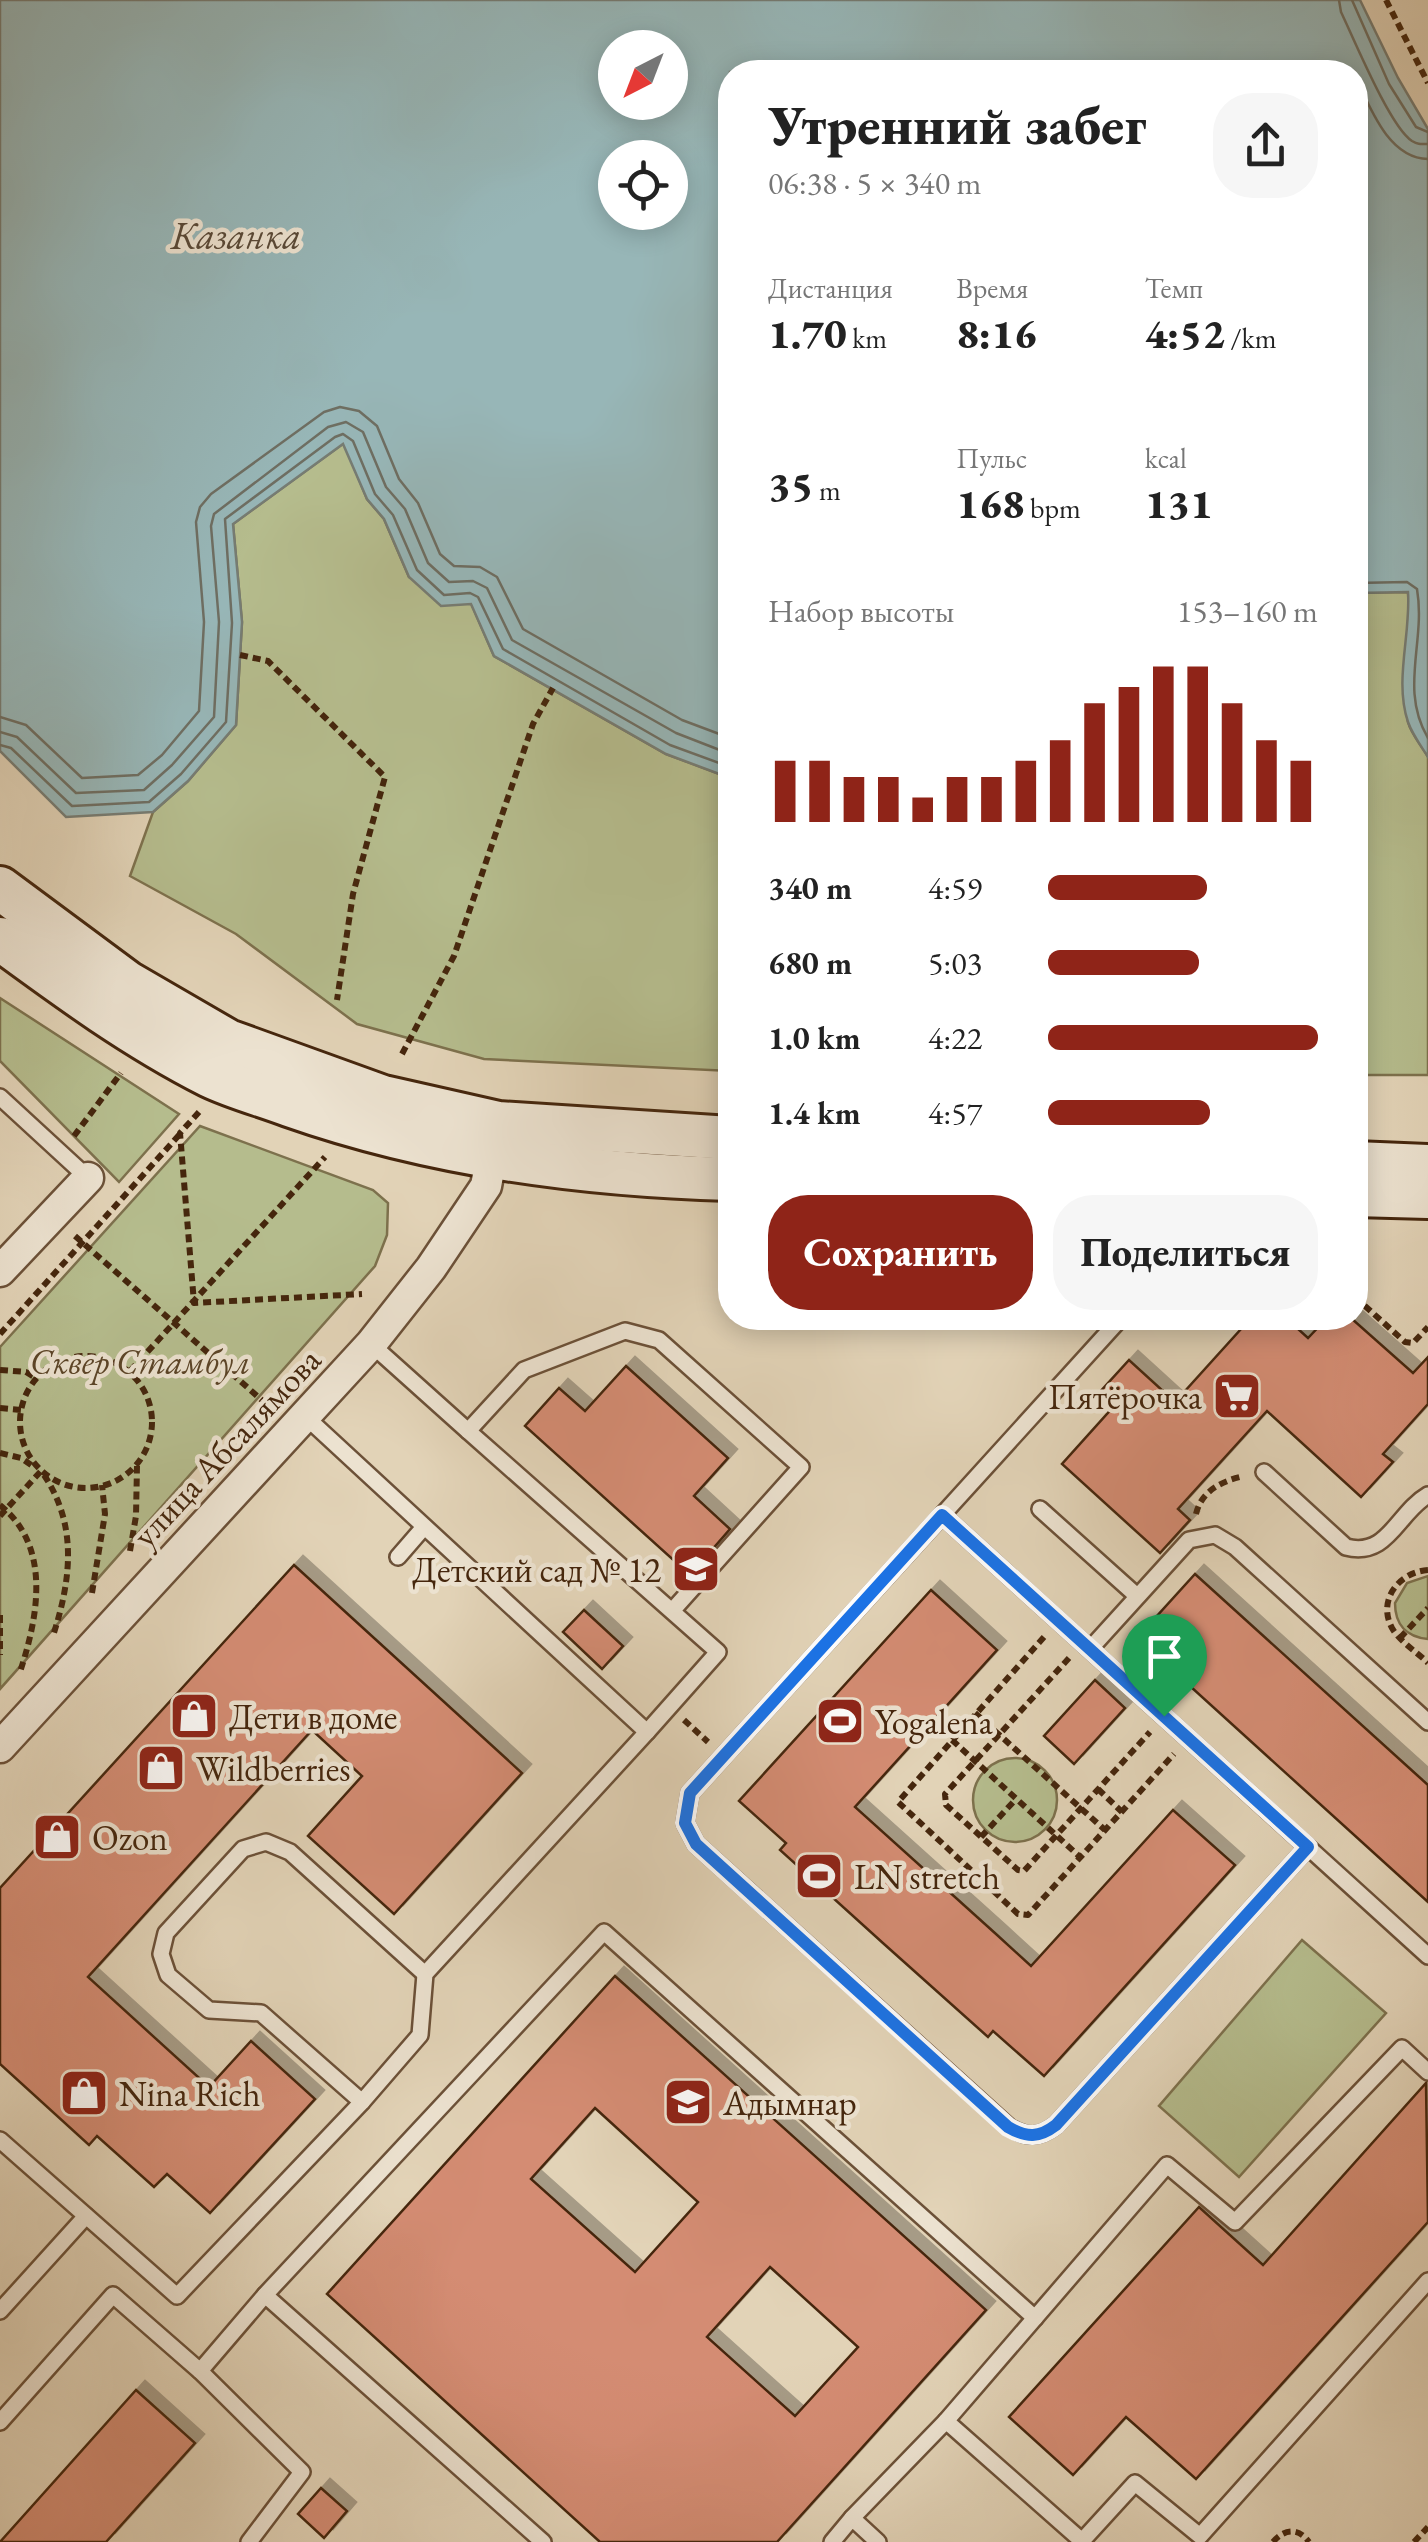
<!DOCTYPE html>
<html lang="ru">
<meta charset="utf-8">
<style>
body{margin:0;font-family:"EB Garamond",serif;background:#f6f6f6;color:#222;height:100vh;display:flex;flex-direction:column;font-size:38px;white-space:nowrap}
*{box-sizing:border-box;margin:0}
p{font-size:32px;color:#767676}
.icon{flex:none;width:55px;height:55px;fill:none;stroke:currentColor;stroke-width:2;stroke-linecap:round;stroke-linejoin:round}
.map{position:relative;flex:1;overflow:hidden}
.drawer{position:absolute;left:718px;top:60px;width:650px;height:1270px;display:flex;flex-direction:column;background:#fff;border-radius:40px;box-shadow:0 5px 25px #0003}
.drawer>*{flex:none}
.needle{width:65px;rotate:222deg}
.buttons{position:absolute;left:598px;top:30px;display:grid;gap:20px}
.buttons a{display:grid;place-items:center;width:90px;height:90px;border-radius:50%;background:#fff;box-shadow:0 5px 25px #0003;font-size:50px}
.pin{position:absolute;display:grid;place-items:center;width:85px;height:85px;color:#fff;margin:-102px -42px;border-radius:50% 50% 50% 0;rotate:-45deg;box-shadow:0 0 10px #0007}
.pin .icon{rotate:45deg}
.round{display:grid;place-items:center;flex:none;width:105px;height:105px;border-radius:40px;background:#f6f6f6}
.head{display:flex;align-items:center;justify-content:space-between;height:170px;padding:0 50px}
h1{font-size:55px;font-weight:800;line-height:75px}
.metrics{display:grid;grid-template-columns:repeat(3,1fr);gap:15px;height:170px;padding:10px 50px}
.metrics div{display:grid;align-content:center}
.metrics b{font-size:42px;font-weight:800}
.metrics small{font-size:28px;font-weight:400}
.metrics p{font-size:28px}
.chart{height:280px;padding:20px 50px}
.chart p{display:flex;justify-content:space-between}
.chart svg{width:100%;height:180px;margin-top:10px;stroke:#8f2418;stroke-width:6}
.action{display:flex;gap:20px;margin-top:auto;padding:20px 50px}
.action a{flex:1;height:115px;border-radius:40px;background:#8f2418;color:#fff;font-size:40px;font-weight:800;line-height:115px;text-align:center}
.action a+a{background:#f6f6f6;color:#222}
ul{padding:0 50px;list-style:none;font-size:32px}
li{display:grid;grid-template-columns:160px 120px 1fr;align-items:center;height:75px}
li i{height:25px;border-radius:12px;background:#8f2418}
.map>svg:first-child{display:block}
</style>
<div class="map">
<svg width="1428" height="2542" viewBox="0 0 1428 2542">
<defs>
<filter id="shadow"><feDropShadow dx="9" dy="-9" stdDeviation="0" flood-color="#0004"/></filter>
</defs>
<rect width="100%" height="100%" fill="#e2d3b7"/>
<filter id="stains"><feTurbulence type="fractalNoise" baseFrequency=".002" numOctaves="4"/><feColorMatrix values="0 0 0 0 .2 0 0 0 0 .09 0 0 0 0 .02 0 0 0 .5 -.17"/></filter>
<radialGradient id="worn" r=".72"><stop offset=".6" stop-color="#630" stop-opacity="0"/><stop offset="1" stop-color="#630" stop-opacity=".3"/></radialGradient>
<g fill="#b5bc8d" stroke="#7d714d" stroke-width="2.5">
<polygon points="344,443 367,499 384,519 409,577 471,603 494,656 666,754 730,778 730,1071 484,1059 357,1024 236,934 130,876 153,812 188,781 236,725 242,622 233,524"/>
<path d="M1408 592C1411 635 1399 679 1408 722 1411 734 1422 746 1428 757V1075H1355V593Z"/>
<polygon points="0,998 179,1114 119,1182 0,1061"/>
<polygon points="200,1126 373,1190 388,1203 387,1235 375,1266 0,1689 0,1347"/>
<path d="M1428 1576V1639C1406 1637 1395 1624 1395 1603L1407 1583Z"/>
<circle cx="1015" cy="1800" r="42"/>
<polygon points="1302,1940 1386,2013 1239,2177 1159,2106"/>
</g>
<path fill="#97b6b7" stroke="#767c73" stroke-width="2.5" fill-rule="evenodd" d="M0 0H1360L1398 78 1428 129V757C1421 746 1412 734 1408 722 1394 681 1411 634 1408 592L1355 593V72H730V778L666 754 494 656 471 604 441 606 409 577 384 519 367 499 343 444 233 524 242 622 236 725 188 781 153 812 66 817 0 751ZM615 48H670V102H615ZM615 158H670V212H615Z"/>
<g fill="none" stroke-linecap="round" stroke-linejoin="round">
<g stroke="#6e6e62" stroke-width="2.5">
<path d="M1339 0 1341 12C1354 39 1390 127 1412 141 1419 145 1421 144 1428 144"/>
<polyline points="1352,0 1389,84 1416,127 1428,132"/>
<path d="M1355 76C1370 107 1388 158 1428 159"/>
<path d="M1355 583 1407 582 1417 589C1426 642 1399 689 1428 738"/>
<polyline points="0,717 26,725 82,778 138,775 162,755 199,711 204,622 196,522 200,507 211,494 324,412 340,407 359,411 377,426 399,479 418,503 440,554 454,566 480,567 497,577 523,629 682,720 730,738"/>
<polyline points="0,732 17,737 76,793 144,790 172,765 214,717 219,622 211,526 214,514 328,427 346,422 363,432 386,487 405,509 428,563 449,582 473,581 487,588 512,640 676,733 730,754"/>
<polyline points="0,745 11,748 72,806 149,802 181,774 226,722 232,623 225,519 335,437 343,434 353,441 375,494 393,515 417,570 444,595 470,593 478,597 503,649 670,745 730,767"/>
</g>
</g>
<g fill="#d48c73" stroke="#45260d" stroke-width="2.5" fill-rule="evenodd" filter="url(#shadow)">
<polygon points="1251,1318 1286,1318 1308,1338 1327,1318 1351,1318 1413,1373 1428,1357 1428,1404 1383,1454 1393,1462 1361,1497 1267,1411 1178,1509 1190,1520 1160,1553 1062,1464 1114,1406 1099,1393 1129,1360 1175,1402"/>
<polygon points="626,1366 728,1458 694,1496 730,1529 690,1575 525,1426 559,1388 585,1411"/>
<polygon points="294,1565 522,1773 394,1914 308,1836 362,1776 312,1730 88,1977 209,2087 251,2041 315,2099 210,2213 167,2174 154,2187 97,2136 89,2145 0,2064 0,1888"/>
<polygon points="1195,1574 1428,1785 1428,1902 1137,1638"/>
<polygon points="931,1590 997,1650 855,1807 996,1934 1031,1966 1173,1810 1235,1865 1044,2076 993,2031 988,2037 884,1944 780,1850 786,1843 739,1801"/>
<polygon points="584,1610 623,1646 602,1669 563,1632"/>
<polygon points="1095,1680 1125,1708 1074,1764 1044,1736"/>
<path d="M615 1976 986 2310 777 2542H600L327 2294ZM595 2108 698 2202 635 2272 531 2179ZM770 2267 858 2347 795 2416 707 2337Z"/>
<polygon points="1426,2083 1428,2222 1196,2479 1126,2417 1073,2475 1009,2417 1199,2207 1263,2265"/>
<polygon points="136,2390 195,2443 106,2542 0,2542"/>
<polygon points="321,2488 347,2511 324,2538 298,2514"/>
</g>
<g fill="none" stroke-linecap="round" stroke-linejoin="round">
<g stroke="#6c5138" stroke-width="20">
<g id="service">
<polyline points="0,1097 88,1178"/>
<path d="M1121 1318 690 1793 685 1823 696 1844 1009 2127C1027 2138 1039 2138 1056 2125L1308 1847"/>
<polyline points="371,1344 468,1431"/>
<path d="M1264 1472 1346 1547C1388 1558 1397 1513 1428 1495"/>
<polyline points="1040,1509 1137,1596"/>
<polyline points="942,1515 1428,1956"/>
<polyline points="398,1557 424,1527"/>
<polyline points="1090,1649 1189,1540 1215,1535 1235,1547 1428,1722"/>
<polyline points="647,1732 718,1652 468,1431 524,1370 625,1331 659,1340 801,1467 672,1611"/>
<polyline points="362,2102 261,2013 209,2010 168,1975 161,1954 166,1933 243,1849 266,1842 290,1852 425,1974"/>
<polyline points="0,2140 177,2296 362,2102 420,2035 425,1974 647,1732 306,1417"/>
<polyline points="265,2295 604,1932 1035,2318"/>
<polyline points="0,2311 86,2216"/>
<polyline points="200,2371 265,2295 543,2542"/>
<polyline points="946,2421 1167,2165 1235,2222 1402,2048 1428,2072"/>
<polyline points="0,2422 113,2295 200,2371 302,2472 249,2542"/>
<polyline points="852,2518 946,2421 1082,2541 1135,2483 1200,2536 1428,2281"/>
<polyline points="832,2542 852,2518 878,2542"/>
</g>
</g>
<g stroke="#6c5138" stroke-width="35">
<g id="minor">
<polyline points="0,1271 88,1178"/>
<polyline points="0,1747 371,1344 431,1268 486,1186 495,1138"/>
</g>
</g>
<g stroke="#45260d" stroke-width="48">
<g id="secondary">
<polyline points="0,888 128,983 228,1041 383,1097 498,1123 730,1138"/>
<path d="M0 939C68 989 135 1038 210 1076 235 1088 263 1095 289 1105 431 1155 580 1175 730 1179"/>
<polyline points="1355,1163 1428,1166"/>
<polyline points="1355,1195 1428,1197"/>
</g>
</g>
<g stroke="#45260d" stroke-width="6" stroke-dasharray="8 5" stroke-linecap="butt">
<polyline points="1386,0 1428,83"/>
<polyline points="240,655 268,661 385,777 353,894 337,1000"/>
<polyline points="402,1054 454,956 533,724 553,688"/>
<polyline points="199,1112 180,1133 194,1303 362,1294"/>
<polyline points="74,1136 121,1073"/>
<polyline points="75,1236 264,1402"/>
<polyline points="1355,1297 1405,1342 1413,1343 1428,1327"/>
<polyline points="0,1334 180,1134"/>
<circle cx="86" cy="1422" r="66"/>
<polyline points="0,1370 26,1372 36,1378"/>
<polyline points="130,1371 325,1157"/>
<polyline points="0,1408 22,1410"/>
<polyline points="0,1453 21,1458 34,1467"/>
<path d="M44 1475C78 1526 71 1580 53 1636"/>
<path d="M0 1505C52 1547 38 1617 20 1672"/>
<path d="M1196 1514C1201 1492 1220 1482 1240 1477"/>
<polyline points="0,1516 41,1471"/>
<polyline points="130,1551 136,1516 137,1466"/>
<path d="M1428 1570C1399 1572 1377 1600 1392 1628 1400 1642 1417 1652 1428 1663"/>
<polyline points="92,1593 105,1514 102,1485"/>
<polyline points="0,1615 0,1655"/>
<polyline points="1044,1637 898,1802 1018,1914 1028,1915 1174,1754"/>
<polyline points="1400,1638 1428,1608"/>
<polyline points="1069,1658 945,1794 946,1805 1018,1870 1024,1871 1150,1732"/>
<polyline points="975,1713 1105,1830"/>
<polyline points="684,1720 708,1742"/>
<polyline points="952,1740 1080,1857"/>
<polyline points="1098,1789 1122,1812"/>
<polyline points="981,1837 1016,1799"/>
<path d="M1273 2542C1284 2529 1298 2527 1309 2542"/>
<polyline points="1414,2542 1428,2527"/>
</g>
<use href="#service" stroke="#ece2d0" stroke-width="15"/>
<use href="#minor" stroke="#ece2d0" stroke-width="30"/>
<use href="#secondary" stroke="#ece2d0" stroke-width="42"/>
</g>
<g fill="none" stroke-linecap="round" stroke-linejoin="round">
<g stroke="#fff" stroke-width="20">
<path id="route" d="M942 1515 1308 1847 1056 2125C1039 2138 1027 2138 1008 2127L696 1844 685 1823 690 1793Z"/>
</g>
<use href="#route" stroke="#1a73e8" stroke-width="12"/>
</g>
<defs>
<g id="supermarket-square" transform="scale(2.5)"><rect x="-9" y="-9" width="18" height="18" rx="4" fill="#8f2418" stroke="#ece2d0"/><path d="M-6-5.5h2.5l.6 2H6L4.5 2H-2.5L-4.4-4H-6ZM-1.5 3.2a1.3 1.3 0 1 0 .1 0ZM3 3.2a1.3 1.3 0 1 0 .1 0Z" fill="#fff"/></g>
<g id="school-square" transform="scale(2.5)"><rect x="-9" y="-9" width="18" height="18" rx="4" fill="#8f2418" stroke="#ece2d0"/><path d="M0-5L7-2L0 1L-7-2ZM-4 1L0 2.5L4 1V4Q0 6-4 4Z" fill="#fff"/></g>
<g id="shop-square" transform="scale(2.5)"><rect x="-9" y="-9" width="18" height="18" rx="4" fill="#8f2418" stroke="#ece2d0"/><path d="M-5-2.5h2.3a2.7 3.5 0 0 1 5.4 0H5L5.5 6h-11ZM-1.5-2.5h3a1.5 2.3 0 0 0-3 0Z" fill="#fff"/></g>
<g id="stadium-square" transform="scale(2.5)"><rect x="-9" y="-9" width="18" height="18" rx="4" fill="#8f2418" stroke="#ece2d0"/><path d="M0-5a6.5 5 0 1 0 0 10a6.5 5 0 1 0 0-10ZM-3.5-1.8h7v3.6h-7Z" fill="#fff"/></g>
</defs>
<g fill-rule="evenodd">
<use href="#supermarket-square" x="1237" y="1396"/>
<use href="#school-square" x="696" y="1569"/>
<use href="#shop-square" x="194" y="1716"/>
<use href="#stadium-square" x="840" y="1721"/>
<use href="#shop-square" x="161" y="1768"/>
<use href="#shop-square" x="57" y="1837"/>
<use href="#stadium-square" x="819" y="1876"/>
<use href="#shop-square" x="84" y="2093"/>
<use href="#school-square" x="688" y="2102"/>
</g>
<g text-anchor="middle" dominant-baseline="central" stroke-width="9" stroke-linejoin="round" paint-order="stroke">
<g font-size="35" font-style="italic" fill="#5b4427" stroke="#ece2d0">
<text x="140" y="1361">Сквер Стамбул</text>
</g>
<g font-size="35" fill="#45260d" stroke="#ece2d0" text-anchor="start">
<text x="1202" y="1396" text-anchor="end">Пятёрочка</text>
<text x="661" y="1569" text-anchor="end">Детский сад № 12</text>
<text x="229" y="1716">Дети в доме</text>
<text x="875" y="1721">Yogalena</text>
<text x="196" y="1768">Wildberries</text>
<text x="92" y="1837">Ozon</text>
<text x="854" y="1876">LN stretch</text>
<text x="119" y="2093">Nina Rich</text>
<text x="723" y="2102">Адымнар</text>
</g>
<g font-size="35" fill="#45260d" stroke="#ece2d0">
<text transform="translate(226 1447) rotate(-47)">улица Абсалямова</text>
</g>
<g font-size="38" font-style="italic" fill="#5a4a38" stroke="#ece2d0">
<text x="236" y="234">Казанка</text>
</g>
</g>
<rect width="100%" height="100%" filter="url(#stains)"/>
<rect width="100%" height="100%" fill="url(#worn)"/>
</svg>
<div class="buttons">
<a><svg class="needle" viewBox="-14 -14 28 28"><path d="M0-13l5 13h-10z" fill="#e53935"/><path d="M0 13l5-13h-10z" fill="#767676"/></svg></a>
<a><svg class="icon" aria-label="locate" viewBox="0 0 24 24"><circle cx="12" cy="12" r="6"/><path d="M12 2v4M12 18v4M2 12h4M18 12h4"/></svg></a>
</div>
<div class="pin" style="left:1164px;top:1716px;background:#1e9e55"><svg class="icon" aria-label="arrive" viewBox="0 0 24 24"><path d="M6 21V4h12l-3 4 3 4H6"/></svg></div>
<section class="drawer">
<div class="head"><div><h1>Утренний забег</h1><p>06:38 · 5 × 340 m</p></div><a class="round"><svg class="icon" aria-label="share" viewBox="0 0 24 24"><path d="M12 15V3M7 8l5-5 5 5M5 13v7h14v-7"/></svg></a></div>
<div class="metrics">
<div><p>Дистанция</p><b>1.70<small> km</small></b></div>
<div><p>Время</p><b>8:16</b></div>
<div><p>Темп</p><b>4:52<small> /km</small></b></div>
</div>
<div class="metrics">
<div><b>35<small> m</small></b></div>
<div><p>Пульс</p><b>168<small> bpm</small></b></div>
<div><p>kcal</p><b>131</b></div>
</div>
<div class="chart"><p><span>Набор высоты</span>153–160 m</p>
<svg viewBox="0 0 160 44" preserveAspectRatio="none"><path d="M5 44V29M15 44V29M25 44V33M35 44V33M45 44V38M55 44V33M65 44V33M75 44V29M85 44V24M95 44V15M105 44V11M115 44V6M125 44V6M135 44V15M145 44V24M155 44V29"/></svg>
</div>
<ul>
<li><b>340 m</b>4:59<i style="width:59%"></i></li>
<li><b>680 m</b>5:03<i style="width:56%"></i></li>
<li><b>1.0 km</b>4:22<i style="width:100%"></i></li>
<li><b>1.4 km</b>4:57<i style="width:60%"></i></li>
</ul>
<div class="action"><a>Сохранить</a><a>Поделиться</a></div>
</section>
</div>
